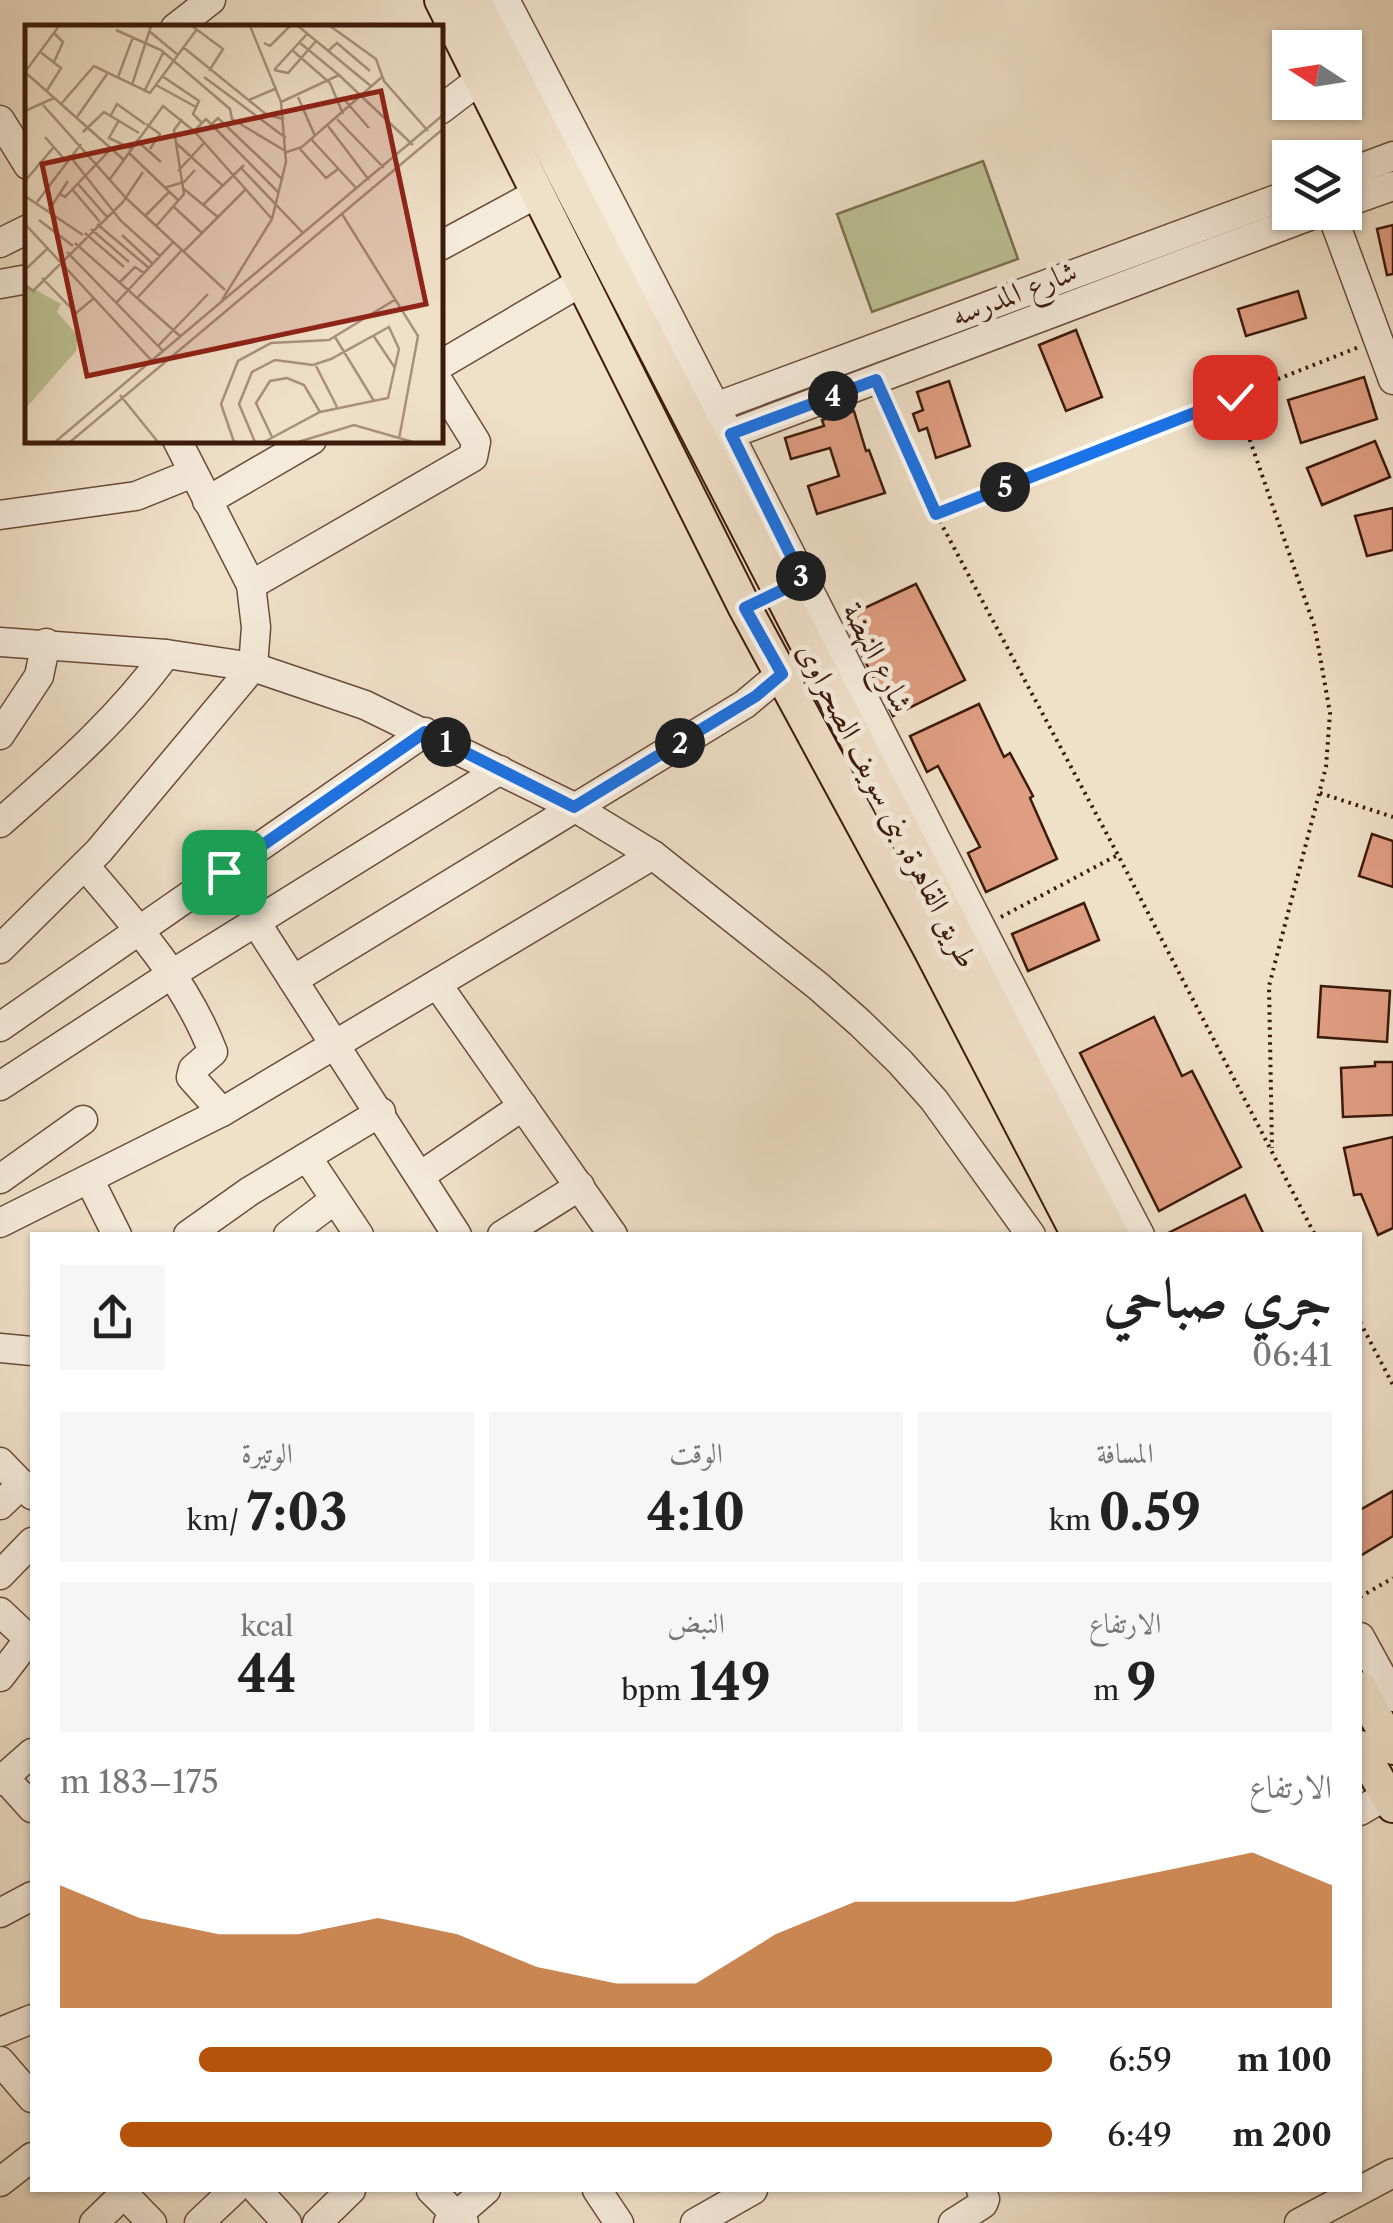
<!DOCTYPE html>
<html lang="ar">
<meta charset="utf-8">
<style>
body{margin:0;font-family:"Libre Caslon Text",Amiri,serif;background:#f6f6f6;color:#222;direction:rtl;height:100vh;display:flex;flex-direction:column;font-size:38px;white-space:nowrap}
*{box-sizing:border-box;margin:0}
p{font-size:32px;color:#767676}
.icon{flex:none;width:55px;height:55px;fill:none;stroke:currentColor;stroke-width:2;stroke-linecap:round;stroke-linejoin:round}
.map{position:relative;flex:1;overflow:hidden;direction:ltr}
.side{position:absolute;left:30px;top:1232px;width:1332px;height:960px;display:flex;flex-direction:column;background:#fff;border-radius:0px;box-shadow:0 2px 8px #0004;direction:rtl}
.side>*{flex:none}
.needle{width:65px;rotate:282deg}
.controls{position:absolute;left:1272px;top:30px;display:grid;gap:20px}
.controls a{display:grid;place-items:center;width:90px;height:90px;border-radius:0px;background:#fff;box-shadow:0 2px 8px #0004;font-size:50px}
.pin{position:absolute;display:grid;place-items:center;width:85px;height:85px;color:#fff;margin:-42px;border-radius:20px;box-shadow:0 5px 15px #0006}
.km{position:absolute;width:50px;height:50px;margin:-25px;border-radius:50%;background:#222;color:#fff;font-size:28px;line-height:50px;text-align:center}
.round{display:grid;place-items:center;flex:none;width:105px;height:105px;border-radius:0px;background:#f6f6f6}
.headline{display:flex;align-items:center;justify-content:space-between;height:170px;padding:0 30px}
h1{font-size:55px;font-weight:700;line-height:75px}
.stats{display:grid;grid-template-columns:repeat(3,1fr);gap:15px;height:170px;padding:10px 30px}
.stats div{display:grid;align-content:center;border-radius:0px;background:#f6f6f6;text-align:center}
.stats b{font-size:50px;font-weight:700}
.stats small{font-size:28px;font-weight:400}
.stats p{font-size:28px}
.chart{height:280px;padding:20px 30px}
.chart p{display:flex;justify-content:space-between}
.chart svg{width:100%;height:180px;margin-top:10px;fill:#b45309;opacity:.7}
ul{padding:0 30px;list-style:none;font-size:32px}
li{display:grid;grid-template-columns:160px 120px 1fr;align-items:center;height:75px}
li i{height:25px;border-radius:12px;background:#b45309}
.map>svg:first-child{display:block}
</style>
<div class="map">
<svg width="1393" height="2223" viewBox="0 0 1393 2223">
<rect width="100%" height="100%" fill="#efe0c8"/>
<filter id="stains"><feTurbulence type="fractalNoise" baseFrequency=".002" numOctaves="4"/><feColorMatrix values="0 0 0 0 .2 0 0 0 0 .09 0 0 0 0 .02 0 0 0 .5 -.17"/></filter>
<radialGradient id="worn" r=".72"><stop offset=".6" stop-color="#630" stop-opacity="0"/><stop offset="1" stop-color="#630" stop-opacity=".3"/></radialGradient>
<polygon fill="#bcc194" stroke="#7c6e4f" stroke-width="2.5" points="983,161 1018,259 872,312 837,214"/>
<g fill="#df9d81" stroke="#3c1a0a" stroke-width="2.5">
<polygon points="1393,225 1393,274 1387,275 1377,229"/>
<polygon points="1298,291 1306,318 1246,336 1238,309"/>
<polygon points="1076,330 1102,397 1066,411 1039,345"/>
<polygon points="1364,377 1377,419 1301,443 1288,400"/>
<polygon points="949,381 970,446 936,458 927,428 919,431 913,414 923,410 917,392"/>
<polygon points="854,411 866,451 869,450 885,493 817,514 808,486 839,476 830,448 791,459 785,438 824,426 822,420"/>
<polygon points="1375,441 1390,477 1322,505 1307,468"/>
<polygon points="1393,508 1393,550 1367,556 1355,516"/>
<polygon points="916,584 965,680 893,716 843,618"/>
<polygon points="979,704 1004,757 1010,753 1033,796 1030,798 1057,859 986,892 968,853 980,847 938,766 927,772 910,736"/>
<polygon points="1372,834 1393,841 1393,887 1359,876"/>
<polygon points="1084,903 1099,940 1028,971 1012,934"/>
<polygon points="1321,986 1390,991 1387,1042 1318,1037"/>
<polygon points="1154,1017 1182,1076 1192,1071 1241,1167 1159,1211 1080,1053"/>
<polygon points="1375,1062 1393,1062 1393,1115 1343,1117 1341,1068 1375,1066"/>
<polygon points="1393,1137 1393,1228 1378,1235 1361,1194 1354,1195 1344,1148"/>
<polygon points="1245,1195 1264,1235 1164,1235"/>
<polygon points="1393,1491 1393,1536 1360,1556 1360,1510"/>
</g>
<g fill="none" stroke-linecap="round" stroke-linejoin="round">
<g stroke="#694c3a" stroke-width="31">
<g id="minor">
<path d="M505 0C721 410 925 825 1140 1235"/>
<polyline points="175,28 211,0"/>
<polyline points="440,110 482,78"/>
<polyline points="0,120 28,165"/>
<polyline points="1345,174 1393,156"/>
<polyline points="1345,203 1393,186"/>
<polyline points="1331,212 1393,380"/>
<polyline points="0,243 28,229"/>
<polyline points="440,246 538,193"/>
<polyline points="0,284 28,279"/>
<polyline points="440,365 583,281"/>
<polyline points="718,406 1290,194"/>
<polyline points="731,434 1320,212"/>
<polyline points="207,501 312,440"/>
<polyline points="0,515 136,496 193,473"/>
<polyline points="251,585 473,457 476,442 440,384"/>
<polyline points="0,642 166,654 253,667 365,705 574,807 653,855 818,986 860,1023 900,1062 934,1100 1031,1235"/>
<polyline points="0,735 39,676 46,643"/>
<path d="M0 823C60 770 119 719 166 654"/>
<path d="M85 866C134 923 186 981 213 1052L193 1069 191 1077 222 1112"/>
<polyline points="257,924 457,1235"/>
<polyline points="0,949 99,851 253,667 256,627 251,585 177,440"/>
<polyline points="293,980 745,704 782,673"/>
<polyline points="437,984 613,1235"/>
<polyline points="0,1027 425,732"/>
<polyline points="0,1086 172,974 500,770"/>
<polyline points="307,1157 359,1235"/>
<polyline points="420,1176 523,1106"/>
<polyline points="0,1179 83,1120"/>
<polyline points="89,1179 117,1235"/>
<polyline points="0,1223 222,1112 653,855"/>
<polyline points="188,1235 250,1191 381,1112"/>
<polyline points="288,1235 334,1200"/>
<polyline points="502,1235 580,1186"/>
<polyline points="0,1348 32,1351"/>
<polyline points="0,1462 32,1495"/>
<polyline points="0,1505 22,1484"/>
<polyline points="0,1575 32,1542"/>
<polyline points="0,1612 32,1642"/>
<polyline points="1360,1637 1393,1697"/>
<polyline points="0,1677 29,1639"/>
<polyline points="4,1777 32,1808"/>
<polyline points="0,1781 32,1753"/>
<polyline points="1360,1811 1387,1795"/>
<polyline points="0,1913 32,1896"/>
<polyline points="0,2032 32,2019"/>
<polyline points="0,2061 32,2098"/>
<polyline points="0,2182 32,2157"/>
<polyline points="120,2190 152,2223"/>
<polyline points="257,2190 287,2223"/>
<polyline points="431,2190 464,2223"/>
<polyline points="597,2190 619,2223"/>
<polyline points="94,2223 124,2194"/>
<polyline points="199,2223 234,2190"/>
<polyline points="317,2223 351,2190"/>
<polyline points="448,2223 486,2190"/>
<polyline points="695,2223 753,2190"/>
<polyline points="953,2223 983,2204 985,2199 981,2190"/>
<polyline points="1299,2223 1393,2173"/>
</g>
</g>
<g stroke="#3c1a0a" stroke-width="36">
<g id="major">
<polyline points="441,0 745,608 928,946 1078,1235"/>
<polyline points="474,0 1112,1235"/>
<polyline points="1360,1688 1393,1748"/>
<polyline points="1360,1747 1393,1806"/>
</g>
</g>
<g stroke="#3c1a0a" stroke-width="4" stroke-dasharray="2.5 5" stroke-linecap="butt">
<polyline points="1235,397 1315,628 1330,713 1326,767 1269,986 1272,1148"/>
<polyline points="884,398 936,514 1118,855 1315,1235"/>
<polyline points="936,514 1359,347"/>
<polyline points="1320,793 1393,817"/>
<polyline points="1001,917 1116,856"/>
<polyline points="1360,1322 1393,1385"/>
<polyline points="1360,1597 1393,1578"/>
</g>
<use href="#minor" stroke="#f5ebdb" stroke-width="28"/>
<use href="#major" stroke="#efe0c8" stroke-width="32"/>
</g>
<g fill="none" stroke-linecap="round" stroke-linejoin="round">
<g stroke="#fff" stroke-width="20">
<polyline id="route" points="224,872 425,732 574,807 756,696 782,674 745,608 803,580 731,434 876,380 936,514 1235,397"/>
</g>
<use href="#route" stroke="#1a73e8" stroke-width="12"/>
</g>
<g text-anchor="middle" dominant-baseline="central" stroke-width="10" stroke-linejoin="round" paint-order="stroke">
<g font-size="30" fill="#3c1a0a" stroke="#f5ebdb">
<text transform="translate(1014 293) rotate(-21)">شارع المدرسه</text>
<text transform="translate(878 657) rotate(63)">شارع النهضة</text>
<text transform="translate(888 805) rotate(63)">طريق القاهرة, بنى سويف الصحراوى</text>
</g>
</g>
<g transform="translate(25 25)">
<rect width="418" height="418" fill="#efe0c8"/>
<path d="M0 259 36 279 32 287 53 311 51 326 0 384Z" fill="#bcc194"/>
<path fill="none" stroke="#a7917c" stroke-width="2.5" d="M34 1 0 47 99 135M167 1 198 24 184 46M273 1 347 62M305 1 351 34 359 56 403 106M91 5 136 25 205 84 207 94 262 127 277 122 357 52M124 6 153 30M28 7 38 17 29 37M274 17 314 50M239 18 245 21 265 1M158 22 242 90 259 94M267 25 305 58 318 89M14 26 36 43 21 67M303 26 312 18 345 46M249 45 263 48 291 16M249 45 282 9M137 51 174 76 168 89 176 97M93 52 108 12M179 52 261 113M107 60 126 1M131 60 171 82M119 67 138 28M273 72 290 111M317 72 344 103M224 75 252 63M256 77 314 50 388 120M36 79 69 41 125 68 172 4M18 80 101 173 200 265M0 86 29 73M86 90 92 79 120 99M52 92 82 49M312 94 359 143M94 95 84 113 107 124M121 99 135 109 125 124M187 99 193 93 258 155M303 101 344 155M169 106 247 194M58 107 79 87 114 108M20 112 40 135M286 114 332 164M111 115 136 137M151 118 198 161M275 124 301 153 313 144M104 128 154 176M44 130 96 196 135 231M216 143 278 208M153 146 179 118M85 154 138 81 169 106 181 94 254 168M0 156 28 123M53 159 82 192M139 163 159 157 170 145M47 164 75 197M159 164 194 193M35 169 40 172 85 125M0 171 58 210M12 177 56 119M179 179 219 140M149 182 178 209M24 185 43 156M317 189 393 311 374 414M121 190 144 167M14 195 48 221M0 199 127 336M72 199 124 243M132 200 159 169 149 105 157 94M66 204 104 237M60 208 99 242M97 210 128 239M50 218 155 311M159 226 220 165M42 227 138 326M0 245 22 224M17 253 51 288 68 274M95 257 110 242 119 248M0 260 8 266 98 177 118 147M113 272 158 224M197 275 247 194 261 137 256 77 225 1M91 278 149 216M348 310 370 343M310 312 349 376M133 321 183 269M290 339 312 382M95 370 133 417M247 412 231 378 245 356 262 353 279 360 295 387M30 417 418 90M45 417 418 104M209 417 196 379 213 336 246 318 304 315 371 274M230 417 214 379 227 347 250 335 288 340 306 334 364 302 374 324 363 373 295 387 239 417M273 417 329 400 388 417"/>
<path fill="#8f2418" fill-opacity="0.15" stroke="#8f2418" stroke-width="5" d="M356 66 401 279 62 351 17 139Z"/>
<rect width="418" height="418" fill="none" stroke="#3c1a0a" stroke-width="5"/>
</g>
<rect width="100%" height="100%" filter="url(#stains)"/>
<rect width="100%" height="100%" fill="url(#worn)"/>
</svg>
<div class="controls">
<a><svg class="needle" viewBox="-14 -14 28 28"><path d="M0-13l5 13h-10z" fill="#e53935"/><path d="M0 13l5-13h-10z" fill="#767676"/></svg></a>
<a><svg class="icon" aria-label="layers" viewBox="0 0 24 24"><path d="M12 4l9 5-9 5-9-5zM3 14l9 5 9-5"/></svg></a>
</div>
<div class="pin" style="left:224px;top:872px;background:#1e9e55"><svg class="icon" aria-label="arrive" viewBox="0 0 24 24"><path d="M6 21V4h12l-3 4 3 4H6"/></svg></div>
<div class="pin" style="left:1235px;top:397px;background:#d93025"><svg class="icon" aria-label="check" viewBox="0 0 24 24"><path d="M5 12l5 5 9-10"/></svg></div>
<b class="km" style="left:446px;top:742px">1</b>
<b class="km" style="left:680px;top:743px">2</b>
<b class="km" style="left:801px;top:576px">3</b>
<b class="km" style="left:833px;top:396px">4</b>
<b class="km" style="left:1005px;top:487px">5</b>
<section class="side">
<div class="headline"><div><h1>جري صباحي</h1><p>06:41</p></div><a class="round"><svg class="icon" aria-label="share" viewBox="0 0 24 24"><path d="M12 15V3M7 8l5-5 5 5M5 13v7h14v-7"/></svg></a></div>
<div class="stats">
<div><p>المسافة</p><b>0.59<small> km</small></b></div>
<div><p>الوقت</p><b>4:10</b></div>
<div><p>الوتيرة</p><b>7:03<small> /km</small></b></div>
</div>
<div class="stats">
<div><p>الارتفاع</p><b>9<small> m</small></b></div>
<div><p>النبض</p><b>149<small> bpm</small></b></div>
<div><p>kcal</p><b>44</b></div>
</div>
<div class="chart"><p><span>الارتفاع</span>175–183 m</p>
<svg viewBox="0 0 160 44" preserveAspectRatio="none"><path d="M0 44V14L10 22L20 26L30 26L40 22L50 26L60 34L70 38L80 38L90 26L100 18L110 18L120 18L130 14L140 10L150 6L160 14V44z"/></svg>
</div>
<ul>
<li><b>100 m</b>6:59<i style="width:86%"></i></li>
<li><b>200 m</b>6:49<i style="width:94%"></i></li>
</ul>
</section>
</div>
